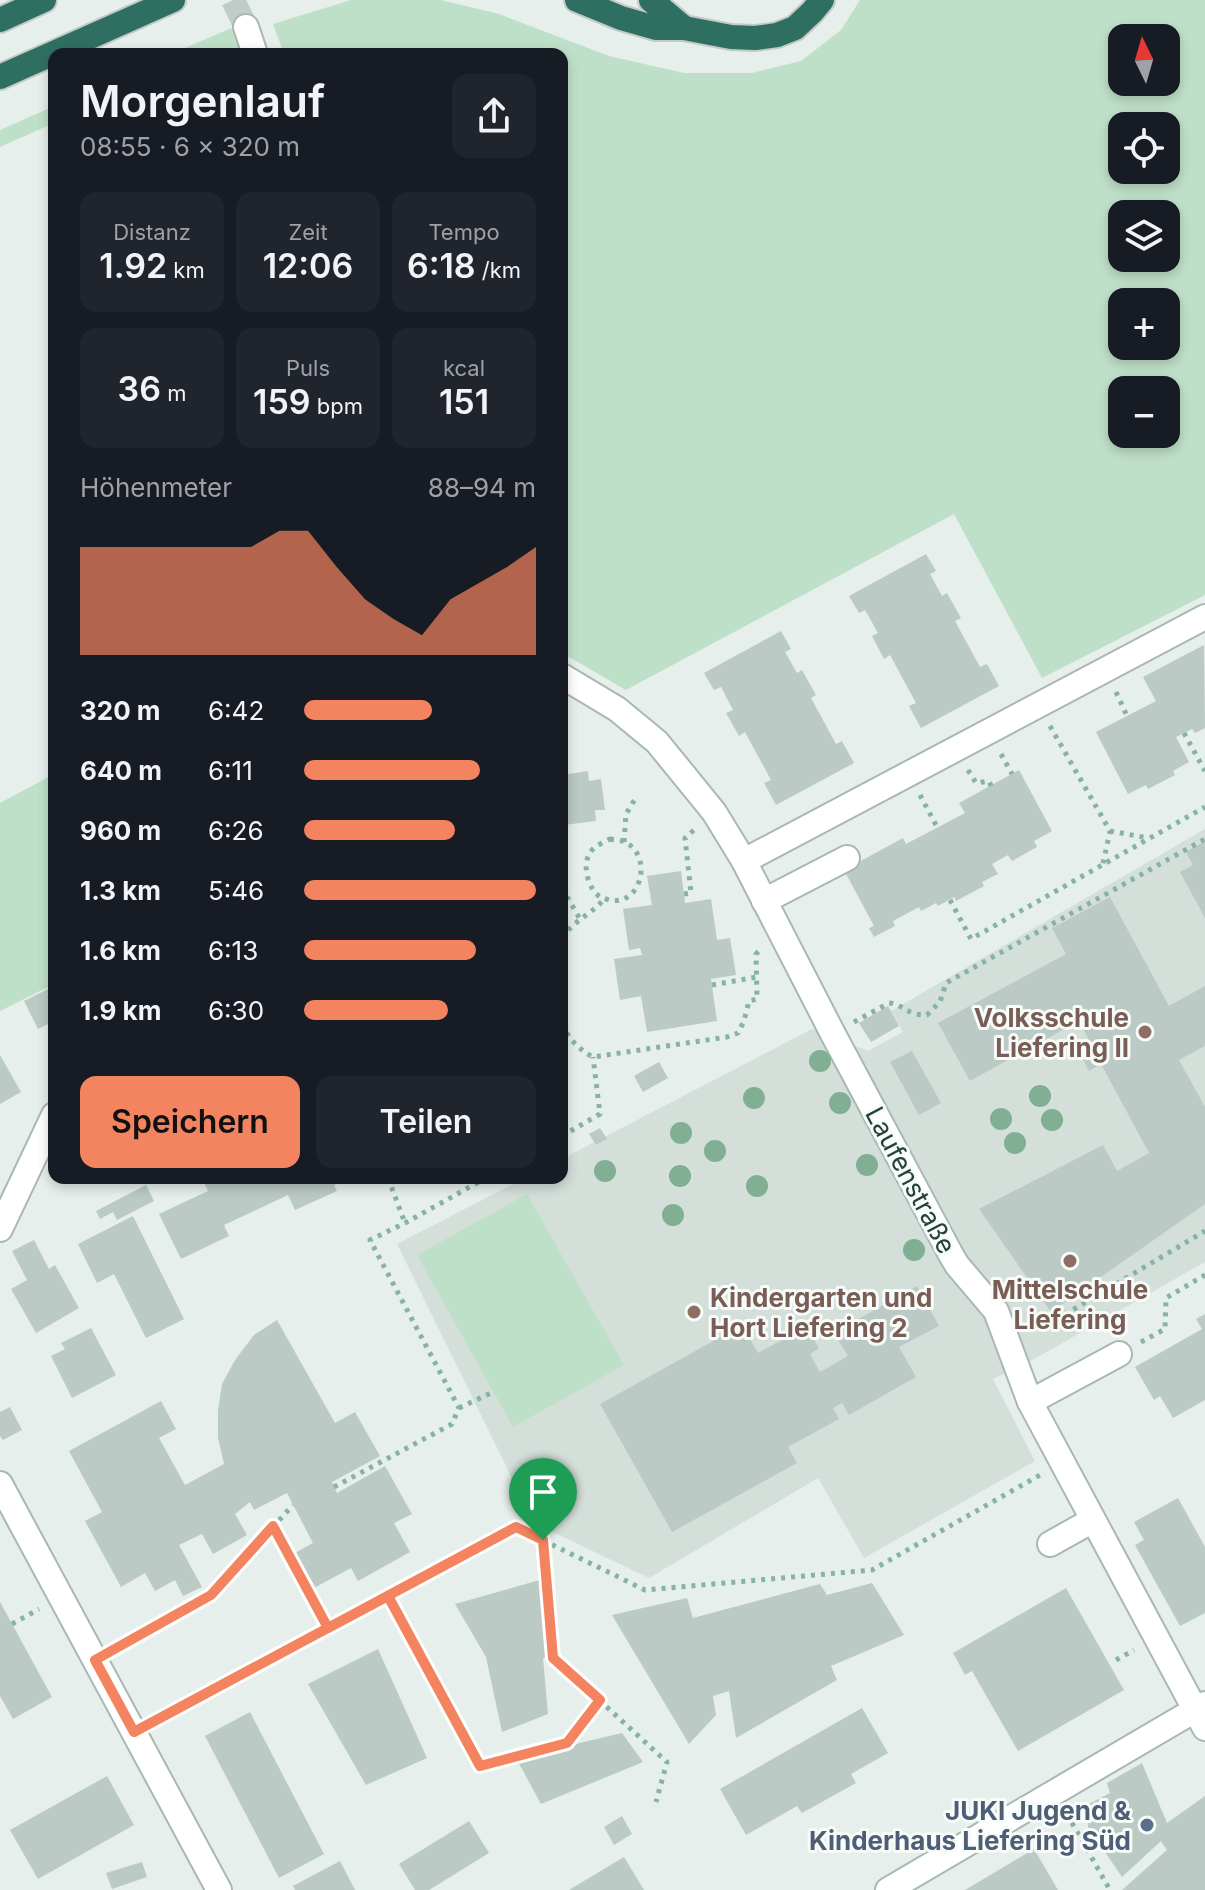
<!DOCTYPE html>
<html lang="de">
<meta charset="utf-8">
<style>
body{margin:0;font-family:Inter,sans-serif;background:#20242c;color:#f1f3f6;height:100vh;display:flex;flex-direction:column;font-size:30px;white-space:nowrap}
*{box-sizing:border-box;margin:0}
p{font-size:26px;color:#9ea1a6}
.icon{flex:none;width:44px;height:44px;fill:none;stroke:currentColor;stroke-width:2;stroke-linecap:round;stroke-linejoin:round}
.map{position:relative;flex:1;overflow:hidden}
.drawer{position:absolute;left:48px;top:48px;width:520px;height:1136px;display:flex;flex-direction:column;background:#171b24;border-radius:16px;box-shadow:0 4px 12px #0003}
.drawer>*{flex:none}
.needle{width:52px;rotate:355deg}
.controls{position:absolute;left:1108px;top:24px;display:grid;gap:16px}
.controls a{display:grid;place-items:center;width:72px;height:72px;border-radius:16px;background:#171b24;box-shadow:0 4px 12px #0003;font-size:40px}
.pin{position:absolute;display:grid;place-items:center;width:68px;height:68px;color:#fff;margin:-82px -34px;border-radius:50% 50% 50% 0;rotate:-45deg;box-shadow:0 0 8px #0007}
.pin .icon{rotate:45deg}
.round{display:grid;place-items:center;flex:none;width:84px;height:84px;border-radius:16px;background:#20242c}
.overview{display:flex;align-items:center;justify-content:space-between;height:136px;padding:0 32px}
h1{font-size:44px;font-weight:600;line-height:60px}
.metrics{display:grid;grid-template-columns:repeat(3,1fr);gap:12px;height:136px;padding:8px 32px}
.metrics div{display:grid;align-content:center;border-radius:16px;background:#20242c;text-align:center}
.metrics b{font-size:34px;font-weight:600}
.metrics small{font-size:22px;font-weight:400}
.metrics p{font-size:22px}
.chart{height:224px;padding:16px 32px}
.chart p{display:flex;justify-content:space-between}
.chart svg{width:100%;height:144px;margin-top:8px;fill:#f4845f;opacity:.7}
.button{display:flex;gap:16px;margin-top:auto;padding:16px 32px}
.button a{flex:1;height:92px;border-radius:16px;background:#f4845f;color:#111;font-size:32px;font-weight:600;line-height:92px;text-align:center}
.button a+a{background:#20242c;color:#f1f3f6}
ul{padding:0 32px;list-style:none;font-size:26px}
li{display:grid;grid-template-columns:128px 96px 1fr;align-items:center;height:60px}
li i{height:20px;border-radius:10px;background:#f4845f}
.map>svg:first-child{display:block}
</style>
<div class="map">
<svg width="1205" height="1890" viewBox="0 0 1205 1890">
<rect width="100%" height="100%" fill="#e6efeb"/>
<polygon fill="#d4dfda" points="1205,829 1205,1262 1029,1362 993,1379 1035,1461 864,1558 818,1478 649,1578 534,1523 397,1244 525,1178 562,1178 562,1159 812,1029 868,1051 903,1032 891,1011"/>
<g fill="#bfe0c8" fill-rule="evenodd">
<path d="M351 0H441L499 14 609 56 684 73H752L801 61 841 30 860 0H1205V595L1042 678 954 514 626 690 562 653V54H284L273 24ZM1166 38V82H1122V38ZM1166 126V170H1122V126ZM1122 214H1166V258H1122ZM1166 302V346H1122V302ZM1122 390H1166V434H1122Z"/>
<polygon points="234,27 244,54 171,54"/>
<polygon points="54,106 54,123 0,147 0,130"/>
<polygon points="54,774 54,984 0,1011 0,803"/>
<polygon points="527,1194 624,1365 513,1427 417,1255"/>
</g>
<g fill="#bbcac4">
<polygon points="926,554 936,571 930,574 942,596 947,593 961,618 955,621 980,667 987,664 999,686 921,728 909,706 916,703 890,655 884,659 872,636 878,633 865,610 859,613 849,596"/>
<polygon points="781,631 791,649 785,652 797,673 802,670 816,695 811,698 836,744 842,741 854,763 776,805 764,783 771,780 745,732 739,736 726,713 733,710 721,687 714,690 704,673"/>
<polygon points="1204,645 1205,728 1195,733 1192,729 1176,737 1189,762 1173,771 1175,775 1148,789 1146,785 1128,794 1096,732 1156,701 1143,677"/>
<polygon points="1019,770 1052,831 1034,841 1037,847 1012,861 1008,855 992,864 998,874 982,882 984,886 956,901 954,897 938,906 936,903 921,911 919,907 893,921 895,926 874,937 869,928 874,926 844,870 903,838 906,844 965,813 959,803"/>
<polygon points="588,771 589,781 601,779 605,810 595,810 596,821 564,825 566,837 562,838 562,775"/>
<polygon points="1205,841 1205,918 1180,872 1193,865 1186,852"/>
<polygon points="681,871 685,903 711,899 717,940 730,938 736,975 711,979 717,1021 647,1032 641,996 620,1000 614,959 642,955 640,948 629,950 623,909 652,905 647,876"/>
<polygon points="1110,897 1169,1006 1205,986 1205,1046 1179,1060 1205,1107 1205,1204 1051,1312 979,1209 1103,1145 1117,1171 1149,1153 1101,1064 1089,1071 1077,1048 1089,1040 1079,1021 970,1081 938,1023 1066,954 1052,928"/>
<polygon points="54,986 54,1021 38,1029 24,1001"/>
<polygon points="888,1006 899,1026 871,1042 859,1023"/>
<polygon points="912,1051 941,1103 919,1115 890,1062"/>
<polygon points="0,1055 21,1092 0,1104"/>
<polygon points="659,1062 668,1078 643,1092 634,1076"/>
<polygon points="600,1128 607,1139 596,1145 589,1134"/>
<polygon points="202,1178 349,1178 334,1185 337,1191 295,1210 288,1195 224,1225 229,1236 181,1259 159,1214 208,1191"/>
<polygon points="146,1185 154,1201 117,1220 113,1212 100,1219 96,1211"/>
<polygon points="133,1216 184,1319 146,1338 114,1274 97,1283 78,1244"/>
<polygon points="34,1240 49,1269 55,1265 79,1308 36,1333 11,1289 27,1280 12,1251"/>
<polygon points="917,1286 939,1326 899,1347 916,1377 849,1415 842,1403 833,1408 839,1419 788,1447 797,1463 672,1532 600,1404 742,1325 758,1353 806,1327 819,1348 810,1354 820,1372 848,1356 834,1333"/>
<polygon points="1205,1314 1205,1400 1173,1418 1160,1396 1154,1400 1135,1367 1202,1329 1196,1319"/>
<polygon points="277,1320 335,1423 355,1412 380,1456 332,1482 337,1493 385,1466 412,1514 394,1523 410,1552 358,1581 351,1568 312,1589 293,1554 313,1543 287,1493 254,1510 250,1502 235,1514 247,1535 213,1554 202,1534 179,1545 202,1587 183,1596 175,1580 155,1591 145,1573 121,1587 85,1521 102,1512 69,1451 161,1401 176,1429 159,1438 185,1485 224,1464 218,1438 218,1410 222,1384 235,1360 254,1335"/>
<polygon points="91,1328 116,1375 72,1398 51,1356 65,1349 61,1343"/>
<polygon points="10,1407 22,1430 3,1440 0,1436 0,1412"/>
<polygon points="1178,1498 1205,1547 1205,1613 1180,1626 1135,1545 1144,1540 1134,1522"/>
<polygon points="543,1579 551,1657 543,1658 548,1714 502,1732 486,1657 455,1604"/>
<polygon points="872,1583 904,1635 831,1666 837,1680 736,1738 729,1691 713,1696 716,1715 689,1744 612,1615 687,1598 693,1618 820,1584 827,1595"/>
<polygon points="1066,1588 1124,1690 1018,1751 972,1671 965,1675 953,1653"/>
<polygon points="0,1602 52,1697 13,1719 0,1696"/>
<polygon points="378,1649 427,1758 366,1785 308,1684"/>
<polygon points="862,1708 888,1753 851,1774 856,1783 802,1813 797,1806 746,1835 720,1789"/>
<polygon points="250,1712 324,1854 279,1878 205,1736"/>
<polygon points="622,1733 643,1762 541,1804 516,1758"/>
<polygon points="1142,1763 1167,1823 1205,1796 1205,1890 1122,1890 1167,1850 1161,1841 1122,1877 1088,1827 1087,1805 1110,1793 1107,1783"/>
<polygon points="107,1776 134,1825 38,1879 10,1830"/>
<polygon points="622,1816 632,1834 614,1845 604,1827"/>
<polygon points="469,1821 489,1853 429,1890 415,1890 399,1864"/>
<polygon points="1034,1849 1058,1890 965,1890"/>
<polygon points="624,1857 644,1890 569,1890"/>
<polygon points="340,1861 355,1890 295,1890 293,1886"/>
<polygon points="142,1862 147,1877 112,1889 106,1873"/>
</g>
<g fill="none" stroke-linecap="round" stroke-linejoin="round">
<polyline stroke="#bfccc8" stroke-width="24" stroke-dasharray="24 12" stroke-linecap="butt" points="233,0 246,27"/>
<g stroke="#a8b8b2" stroke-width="28">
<g id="minor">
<polyline points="246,27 255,54"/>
<polyline points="562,676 617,709 657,742 714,812 744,861 833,1034 950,1253 957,1265 996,1311 1030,1402 1205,1728"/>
<polyline points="744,861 1205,617"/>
<polyline points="764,901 847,858"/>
<polyline points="0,1229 54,1115"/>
<polyline points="1030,1402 1119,1354"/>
<polyline points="0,1484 219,1890"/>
<polyline points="1050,1544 1093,1520"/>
<polyline points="888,1890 1205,1704"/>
</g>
</g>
<g stroke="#c2cac8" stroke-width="28">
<g id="highway">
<polyline points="577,0 621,18 656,28 684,28 731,37 755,38 777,35 795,28 812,12 822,0"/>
<polyline points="651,0 684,28"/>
<polyline points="0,20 44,0"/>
<polyline points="0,77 173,0"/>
</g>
</g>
<g stroke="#86b3a5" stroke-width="5" stroke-dasharray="4 6" stroke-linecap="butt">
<polyline points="1116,692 1127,716"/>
<polyline points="1050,726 1110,831 1103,864"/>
<polyline points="1184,733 1205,771"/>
<polyline points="1001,754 1012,774"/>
<polyline points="968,770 976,783 989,781 991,786"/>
<polyline points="920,795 937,827"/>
<polyline points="1110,831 1148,838"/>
<path d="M610 839C614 840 618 840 622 841 654 852 643 907 609 900 602 898 597 896 593 890 586 878 582 860 593 849 597 845 605 842 610 839Z"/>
<polyline points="624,842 626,814 635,799"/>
<polyline points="562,888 580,919"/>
<polyline points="684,894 691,893 685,838 695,829"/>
<polyline points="950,900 971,939 1205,807"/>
<path d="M562 938C573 921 592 914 604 899"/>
<polyline points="712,985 757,977"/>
<path d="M854 1022 889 1003C903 1004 908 1016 927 1015L940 1002 946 983 1205 839"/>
<path d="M562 1024C569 1039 578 1049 593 1057L727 1037 738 1033 744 1021 749 1001 757 999 756 954 761 949"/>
<polyline points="562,1136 600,1114 593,1057"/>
<polyline points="388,1178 405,1223"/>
<polyline points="1029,1322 1044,1327 1205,1231"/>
<polyline points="1141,1342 1165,1329 1166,1298 1205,1275"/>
<polyline points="459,1408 493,1392"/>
<polyline points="334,1487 452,1424 459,1408 370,1240 405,1223 486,1178"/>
<polyline points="273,1526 328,1627"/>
<polyline points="543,1541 553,1658 667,1762 656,1802"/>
<polyline points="388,1596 480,1766 567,1743 600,1700"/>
<polyline points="12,1624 39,1609"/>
<polyline points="116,1648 211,1595 293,1505"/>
<polyline points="1116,1660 1134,1650"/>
<polyline points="155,1721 516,1527 645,1590 872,1570 1040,1475"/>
<polyline points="1067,1814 1110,1890"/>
</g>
<use href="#minor" stroke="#fff" stroke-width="24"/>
<use href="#highway" stroke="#2f6f62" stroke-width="24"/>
</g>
<g fill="#80af93">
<circle cx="820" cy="1061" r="11"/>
<circle cx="1040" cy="1096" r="11"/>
<circle cx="754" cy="1098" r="11"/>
<circle cx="840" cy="1103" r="11"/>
<circle cx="1001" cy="1119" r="11"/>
<circle cx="1052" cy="1120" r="11"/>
<circle cx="681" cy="1133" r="11"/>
<circle cx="1015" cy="1143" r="11"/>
<circle cx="715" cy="1151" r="11"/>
<circle cx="867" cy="1165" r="11"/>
<circle cx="605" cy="1171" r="11"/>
<circle cx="680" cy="1176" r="11"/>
<circle cx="757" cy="1186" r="11"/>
<circle cx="673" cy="1215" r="11"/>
<circle cx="914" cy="1250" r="11"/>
</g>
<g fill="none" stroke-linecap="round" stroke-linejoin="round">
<g stroke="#fff" stroke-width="16">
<polyline id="route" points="543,1540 516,1527 134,1732 95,1660 211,1595 273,1526 328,1628 388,1596 480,1766 567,1743 600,1700 553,1658 543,1540"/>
</g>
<use href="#route" stroke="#f4845f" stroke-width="10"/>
</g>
<g fill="#8d6e63" stroke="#f7fbf9" stroke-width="3">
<circle cx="1145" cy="1032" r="8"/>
<circle cx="1070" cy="1261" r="8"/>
<circle cx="694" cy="1312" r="8"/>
</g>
<circle fill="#5c6f8a" stroke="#f7fbf9" stroke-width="3" cx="1147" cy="1825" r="8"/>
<g text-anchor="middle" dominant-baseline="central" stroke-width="6" stroke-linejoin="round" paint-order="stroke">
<g font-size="26" font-weight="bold" fill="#785e54" stroke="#f7fbf9" text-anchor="end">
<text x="1129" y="1017">Volksschule<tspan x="1129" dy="30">Liefering II</tspan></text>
<text x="1070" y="1289" text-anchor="middle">Mittelschule<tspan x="1070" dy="30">Liefering</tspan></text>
<text x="710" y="1297" text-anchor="start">Kindergarten und<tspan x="710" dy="30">Hort Liefering 2</tspan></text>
</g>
<g font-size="26" fill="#24423a" stroke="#f7fbf9">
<text transform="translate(911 1180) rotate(62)">Laufenstraße</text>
</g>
<g font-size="26" font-weight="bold" fill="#4e5e75" stroke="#f7fbf9" text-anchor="end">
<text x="1131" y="1810">JUKI Jugend &amp;<tspan x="1131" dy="30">Kinderhaus Liefering Süd</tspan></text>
</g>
</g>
</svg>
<div class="controls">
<a><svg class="needle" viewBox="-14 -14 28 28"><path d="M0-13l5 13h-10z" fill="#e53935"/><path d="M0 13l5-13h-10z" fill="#9ea1a6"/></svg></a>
<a><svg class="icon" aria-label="locate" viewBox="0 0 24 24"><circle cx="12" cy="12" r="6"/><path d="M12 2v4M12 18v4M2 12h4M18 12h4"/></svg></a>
<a><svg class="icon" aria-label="layers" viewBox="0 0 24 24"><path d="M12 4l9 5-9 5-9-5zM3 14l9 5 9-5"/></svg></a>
<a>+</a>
<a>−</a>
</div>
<div class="pin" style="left:543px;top:1540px;background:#1e9e55"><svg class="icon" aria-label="arrive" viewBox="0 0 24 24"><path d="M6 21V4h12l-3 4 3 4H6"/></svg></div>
<section class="drawer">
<div class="overview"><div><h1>Morgenlauf</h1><p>08:55 · 6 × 320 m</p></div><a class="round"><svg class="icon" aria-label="share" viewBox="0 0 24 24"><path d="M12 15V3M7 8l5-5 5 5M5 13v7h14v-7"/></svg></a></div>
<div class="metrics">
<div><p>Distanz</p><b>1.92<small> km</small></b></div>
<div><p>Zeit</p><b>12:06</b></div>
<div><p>Tempo</p><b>6:18<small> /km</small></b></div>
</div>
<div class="metrics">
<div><b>36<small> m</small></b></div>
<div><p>Puls</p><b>159<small> bpm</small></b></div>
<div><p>kcal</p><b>151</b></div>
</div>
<div class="chart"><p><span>Höhenmeter</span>88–94 m</p>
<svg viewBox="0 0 160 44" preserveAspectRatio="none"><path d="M0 44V11L10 11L20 11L30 11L40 11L50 11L60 11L70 6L80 6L90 17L100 27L110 33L120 38L130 27L140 22L150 17L160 11V44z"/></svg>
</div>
<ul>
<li><b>320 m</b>6:42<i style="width:55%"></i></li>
<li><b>640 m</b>6:11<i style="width:76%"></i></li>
<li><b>960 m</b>6:26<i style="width:65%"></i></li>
<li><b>1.3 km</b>5:46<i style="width:100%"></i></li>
<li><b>1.6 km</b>6:13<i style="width:74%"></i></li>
<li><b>1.9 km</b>6:30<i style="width:62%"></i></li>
</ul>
<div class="button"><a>Speichern</a><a>Teilen</a></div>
</section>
</div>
